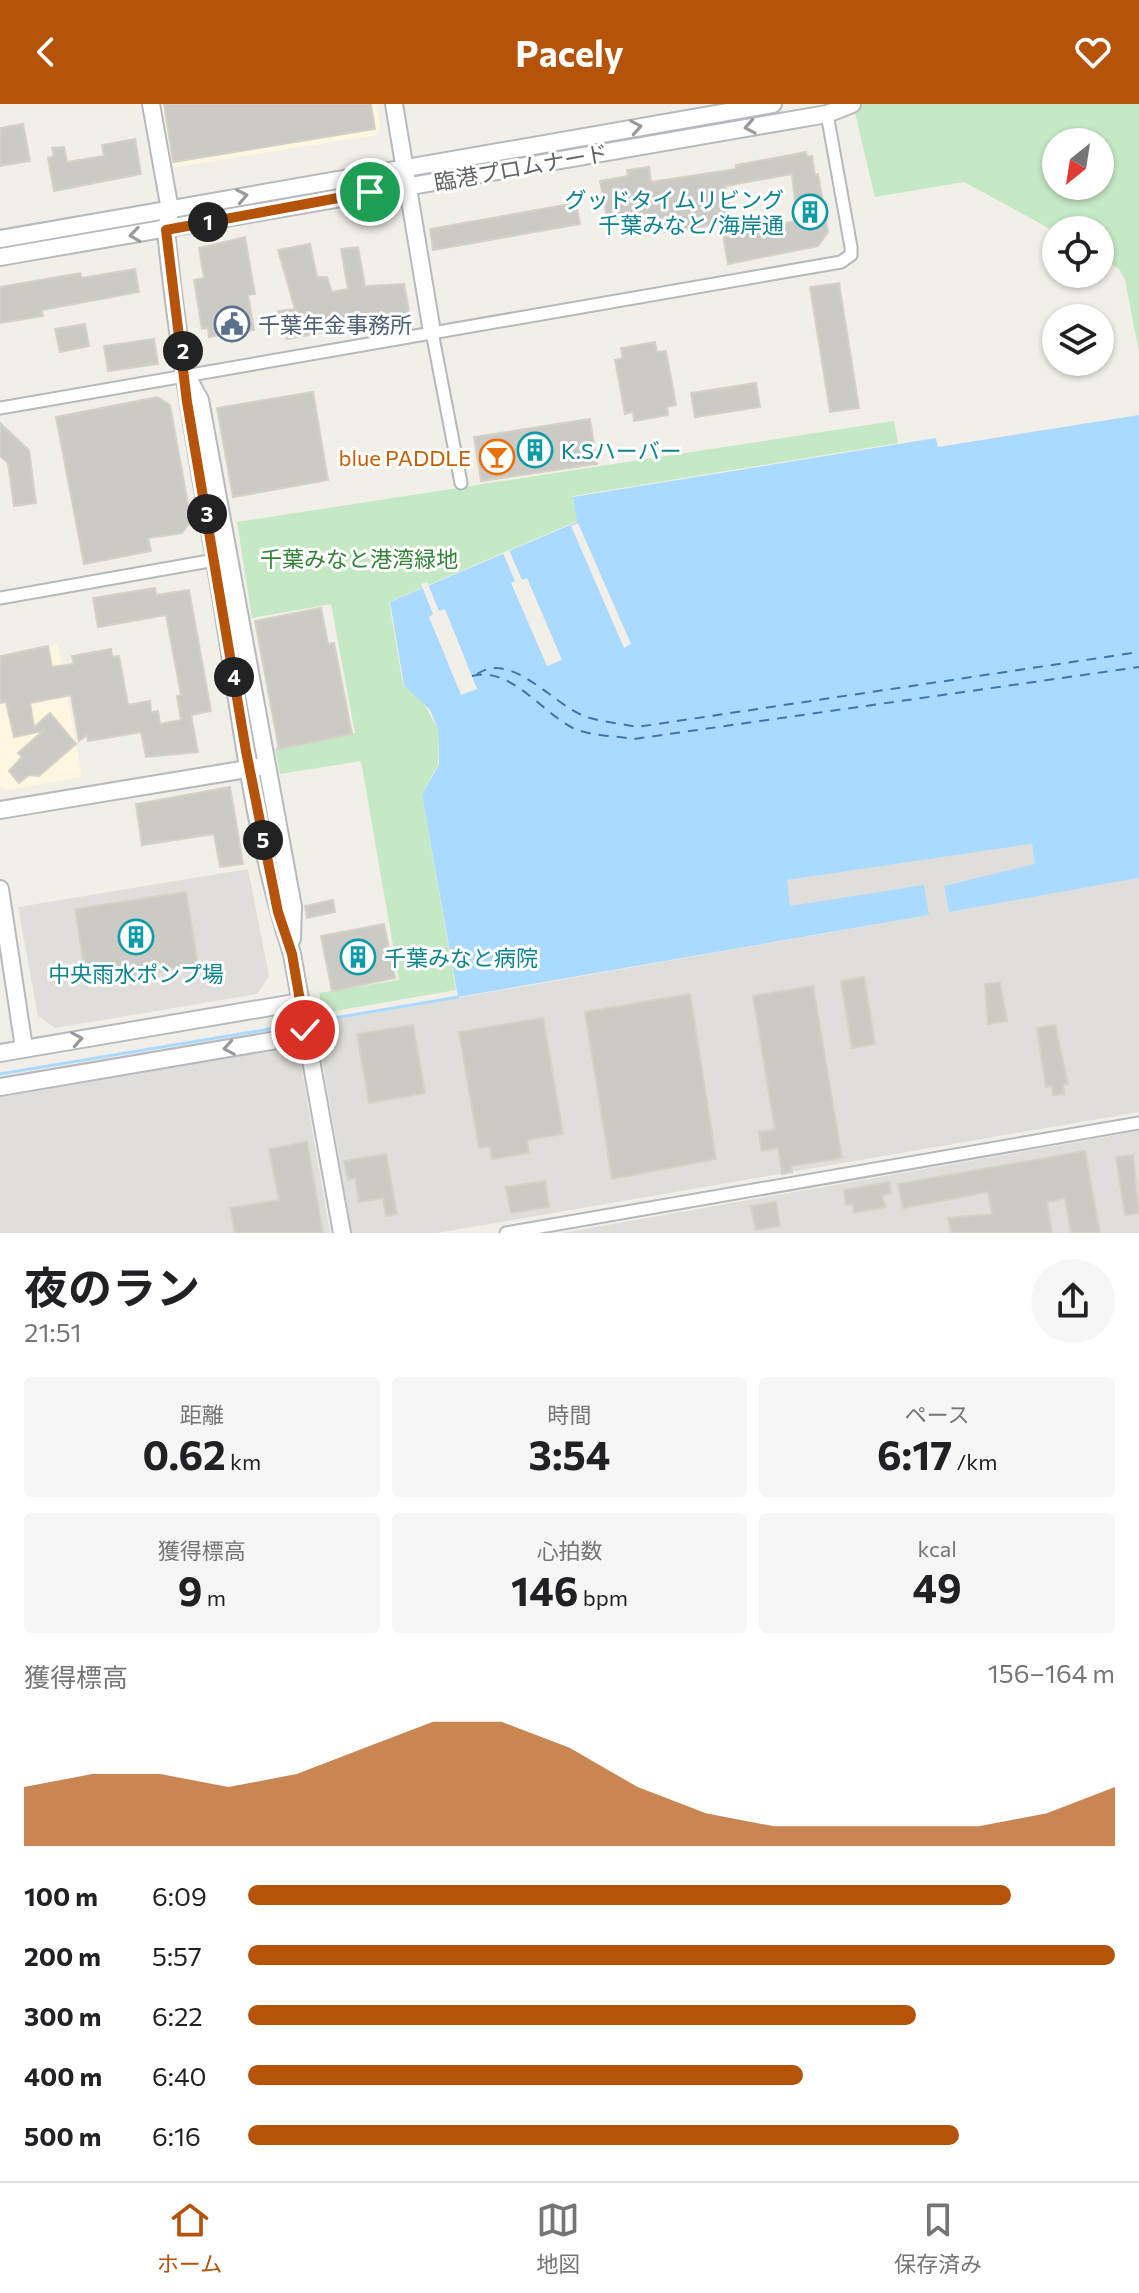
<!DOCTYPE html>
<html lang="ja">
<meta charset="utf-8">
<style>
body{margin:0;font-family:Commissioner,"Noto Sans JP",sans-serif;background:#f6f6f6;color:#202124;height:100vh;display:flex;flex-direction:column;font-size:30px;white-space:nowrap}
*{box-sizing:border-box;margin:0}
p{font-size:26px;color:#757577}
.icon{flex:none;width:44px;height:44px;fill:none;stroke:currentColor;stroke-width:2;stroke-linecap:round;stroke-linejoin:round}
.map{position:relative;height:1129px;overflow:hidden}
.details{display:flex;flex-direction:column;background:#fff;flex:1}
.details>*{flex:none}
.needle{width:52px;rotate:210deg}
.tools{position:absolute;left:1042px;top:24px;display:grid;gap:16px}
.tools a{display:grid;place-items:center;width:72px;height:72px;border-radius:50%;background:#fff;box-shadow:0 2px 6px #0004;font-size:40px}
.pin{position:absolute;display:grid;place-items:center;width:68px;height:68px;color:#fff;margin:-34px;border:4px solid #fff;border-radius:50%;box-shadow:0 2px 8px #0007}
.km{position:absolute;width:40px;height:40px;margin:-20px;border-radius:50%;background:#222;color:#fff;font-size:22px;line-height:40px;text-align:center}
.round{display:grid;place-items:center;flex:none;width:84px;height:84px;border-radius:42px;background:#f6f6f6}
.overview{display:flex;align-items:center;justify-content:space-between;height:136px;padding:0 24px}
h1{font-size:44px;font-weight:700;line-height:60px}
.stats{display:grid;grid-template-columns:repeat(3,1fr);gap:12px;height:136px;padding:8px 24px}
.stats div{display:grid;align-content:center;border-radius:8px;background:#f6f6f6;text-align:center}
.stats b{font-size:40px;font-weight:700}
.stats small{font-size:22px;font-weight:400}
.stats p{font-size:22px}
.chart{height:224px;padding:16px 24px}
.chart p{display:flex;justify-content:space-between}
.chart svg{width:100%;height:144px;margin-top:8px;fill:#b45309;opacity:.7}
ul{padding:0 24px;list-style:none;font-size:26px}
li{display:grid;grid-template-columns:128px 96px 1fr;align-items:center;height:60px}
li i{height:20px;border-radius:10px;background:#b45309}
header{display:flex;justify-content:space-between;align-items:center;height:104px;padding:0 24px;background:#b45309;color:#fff;font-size:36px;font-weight:700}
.tab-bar{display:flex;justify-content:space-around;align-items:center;height:112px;border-top:2px solid #e0e0e0;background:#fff;font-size:22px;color:#757577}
.tab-bar a{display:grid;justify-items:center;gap:4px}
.tab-bar .on{color:#b45309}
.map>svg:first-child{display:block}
</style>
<header><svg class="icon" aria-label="back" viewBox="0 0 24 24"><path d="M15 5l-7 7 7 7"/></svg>Pacely<svg class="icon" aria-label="heart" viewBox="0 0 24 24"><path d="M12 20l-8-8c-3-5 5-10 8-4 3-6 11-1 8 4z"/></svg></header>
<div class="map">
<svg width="1139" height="1129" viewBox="0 0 1139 1129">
<rect width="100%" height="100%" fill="#f1efe8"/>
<g fill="#fef7e0">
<polygon points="154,0 376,0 380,24 376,31 170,64"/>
<polygon points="58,541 82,673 5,686 0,682 0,550"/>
</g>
<g fill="#e0deda">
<polygon points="1032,740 1036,760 944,782 949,808 1139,774 1139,1008 437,1129 352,1129 316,919 929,811 790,802 786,776"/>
<polygon points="248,765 269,872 257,890 55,924 38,912 18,803"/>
<polygon points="294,942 298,944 330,1129 0,1129 0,993"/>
<polygon points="1139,1027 1139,1129 562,1129"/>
</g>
<g fill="#c5e8c5" fill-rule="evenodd">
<path d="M853 0H1139V248L1125 176 1120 166 1100 152V126L1056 128 964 78 875 93ZM1056 38H1100V82H1056Z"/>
<polygon points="894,317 898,339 573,392 577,417 389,498 403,581 420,593 438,625 438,660 422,691 456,886 323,909 319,889 399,876 361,657 280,670 275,644 355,629 331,500 252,514 237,418"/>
</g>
<polygon fill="#aadaff" points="1139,311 1139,774 949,808 944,782 1035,760 1032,740 787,776 790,802 924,781 929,811 458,893 422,691 439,660 438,625 430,606 404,581 390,498 577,418 573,393 936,334 938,343"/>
<g fill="#f1efe8">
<polygon points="578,419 631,540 624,544 571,422"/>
<polygon points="509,446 522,476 527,474 562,556 547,562 511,479 515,477 503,449"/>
<polygon points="427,478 439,507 445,505 477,585 461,591 429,513 433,510 421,480"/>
</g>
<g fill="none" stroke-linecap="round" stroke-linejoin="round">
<g stroke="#aadaff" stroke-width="3">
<polyline points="311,918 458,893"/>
<polyline points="0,970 300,920"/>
</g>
<g stroke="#4174aa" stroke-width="2" stroke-dasharray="10 8" stroke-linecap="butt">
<path d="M477 570C511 547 551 598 582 611 598 618 619 619 637 623L1139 548"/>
<path d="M472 572C511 562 541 608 573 624 590 632 616 632 634 635L1139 563"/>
</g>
</g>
<g fill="#cccac5" stroke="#d6d1c6" stroke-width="2" fill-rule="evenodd">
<polygon points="164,0 371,0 375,25 173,58"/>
<polygon points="23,20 30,57 0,62 0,24"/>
<polygon points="135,35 141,70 54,87 48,54 54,52 52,44 64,43 67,58 104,52 102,41"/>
<path d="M806 48 807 53 812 52 815 71 818 70 828 128 818 142 728 160 721 120 636 132 634 115 608 119 600 77 628 72 627 66 649 63 651 78 736 65V61ZM792 70 797 117 735 128 725 82Z"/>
<polygon points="576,99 580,120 433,146 430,125"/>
<polygon points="245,133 255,190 248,191 254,226 209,233 208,224 202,225 194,176 204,174 199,144"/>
<polygon points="310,140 317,173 327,173 332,188 348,185 341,145 358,143 365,182 404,180 410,212 287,235 278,207 295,205 278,146"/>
<polygon points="135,165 139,188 42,206 43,212 0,219 0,183 80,169 82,174"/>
<polygon points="839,179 859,304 830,308 810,183"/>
<polygon points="85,220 89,242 60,248 55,225"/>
<polygon points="154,235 158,260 108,267 104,242"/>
<polygon points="655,238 657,248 666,247 676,301 667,303 668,311 634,317 633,308 625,310 615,256 623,254 621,244"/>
<polygon points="756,279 760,303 695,313 691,289"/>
<polygon points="313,288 328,376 233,393 217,304"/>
<polygon points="157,293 170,301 191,417 182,429 148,434 151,447 84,460 56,313"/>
<polygon points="590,315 597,360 481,377 474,333"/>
<polygon points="0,319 29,346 36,399 14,402 8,359 0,352"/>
<polygon points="155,484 156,491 189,486 211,607 191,611 198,648 146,653 141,628 88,637 87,631 79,637 71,591 30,599 34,623 50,609 76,640 39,672 29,671 19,679 9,667 22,653 18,649 43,627 14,633 6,598 0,599 0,552 48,542 52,563 74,560 72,552 111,545 112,553 119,552 128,601 150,597 151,608 158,607 160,620 181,616 177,592 181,591 166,511 98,523 93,494"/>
<polygon points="321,504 328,540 334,539 352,630 279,645 255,517"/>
<polygon points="230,683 243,760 220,763 214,730 142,741 136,700"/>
<polygon points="186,788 198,862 87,879 75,805"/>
<polygon points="333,796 335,808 307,814 305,802"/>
<polygon points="384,820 395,874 332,887 321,832"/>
<polygon points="864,873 875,940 852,944 841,877"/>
<polygon points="1000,878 1007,917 988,920 985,880"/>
<polygon points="813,882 842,1054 791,1062 792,1068 782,1070 778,1044 762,1047 761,1042 759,1028 775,1026 753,892"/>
<polygon points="690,890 716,1055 612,1075 585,908"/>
<polygon points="543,914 563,1030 527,1036 529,1049 492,1055 490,1042 479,1044 459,928"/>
<polygon points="413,921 425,989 369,999 357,930"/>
<polygon points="1055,921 1068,980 1063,981 1064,990 1053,991 1052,982 1046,983 1037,924"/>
<polygon points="307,1038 323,1129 235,1129 230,1104 279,1096 269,1045"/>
<polygon points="1085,1047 1100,1129 1071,1129 1065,1094 1047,1098 1052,1129 951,1129 948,1114 992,1110 988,1088 903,1104 898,1080"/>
<polygon points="386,1050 397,1110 386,1112 383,1094 359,1098 355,1074 348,1076 344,1057"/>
<polygon points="1133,1051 1139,1109 1125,1111 1116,1053"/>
<polygon points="545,1077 549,1103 511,1109 506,1083"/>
<polygon points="889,1078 891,1089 882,1091 885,1103 854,1109 853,1100 846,1101 844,1086"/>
<polygon points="776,1098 780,1122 756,1126 751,1102"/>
</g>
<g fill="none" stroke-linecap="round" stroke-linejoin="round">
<g stroke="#b5b8bc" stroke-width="15">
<g id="street">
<polyline points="432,228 461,379"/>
<polyline points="0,304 841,158 851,151 851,143 827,10"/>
<polyline points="0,494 215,456"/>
<polyline points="506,1129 1139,1019"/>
</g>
</g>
<g stroke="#b6babf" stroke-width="20">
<g id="secondary">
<path d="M151 0 170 106 166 126C178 251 202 375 222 499 241 616 255 737 292 850L342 1129"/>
<polyline points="394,0 432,228"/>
<polyline points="0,135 773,0"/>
<polyline points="0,153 827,10 852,0"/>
<polyline points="188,274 200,296 293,803 292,835"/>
<polyline points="0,706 259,663"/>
<polyline points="0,785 24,944"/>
<polyline points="0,949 300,898"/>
<polyline points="0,983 306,931"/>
</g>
</g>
<use href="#street" stroke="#fff" stroke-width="11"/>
<use href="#secondary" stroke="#fff" stroke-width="16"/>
</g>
<defs><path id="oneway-chevron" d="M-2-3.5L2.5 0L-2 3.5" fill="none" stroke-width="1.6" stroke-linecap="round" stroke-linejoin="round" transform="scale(2)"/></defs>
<g stroke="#979a9d">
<use href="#oneway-chevron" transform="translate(636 23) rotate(-10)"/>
<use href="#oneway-chevron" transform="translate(750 23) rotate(170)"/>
<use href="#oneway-chevron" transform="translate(242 92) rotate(-11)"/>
<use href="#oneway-chevron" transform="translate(135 131) rotate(172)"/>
<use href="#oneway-chevron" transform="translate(77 935) rotate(-10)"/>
<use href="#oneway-chevron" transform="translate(229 944) rotate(170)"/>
</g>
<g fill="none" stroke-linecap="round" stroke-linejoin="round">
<g stroke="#fff" stroke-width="16">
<polyline id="route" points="305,926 292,850 278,808 246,647 187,298 166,126 370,88"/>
</g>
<use href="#route" stroke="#b45309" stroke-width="10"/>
</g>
<defs>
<g id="building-ring" transform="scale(1.8)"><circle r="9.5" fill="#fff" stroke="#0f9aa8" stroke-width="1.5"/><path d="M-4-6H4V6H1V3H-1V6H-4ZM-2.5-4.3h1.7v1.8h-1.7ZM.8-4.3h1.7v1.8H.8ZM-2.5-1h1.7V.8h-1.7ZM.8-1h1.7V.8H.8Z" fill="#0f9aa8"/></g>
<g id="civic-ring" transform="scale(1.8)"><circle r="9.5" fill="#fff" stroke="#5c6f8a" stroke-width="1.5"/><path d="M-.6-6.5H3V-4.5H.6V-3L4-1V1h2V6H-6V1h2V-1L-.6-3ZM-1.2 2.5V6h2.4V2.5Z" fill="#5c6f8a"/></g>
<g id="bar-ring" transform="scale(1.8)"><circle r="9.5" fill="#fff" stroke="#e8710a" stroke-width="1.5"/><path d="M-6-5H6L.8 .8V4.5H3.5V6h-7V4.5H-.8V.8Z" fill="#e8710a"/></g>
</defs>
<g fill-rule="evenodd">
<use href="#building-ring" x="810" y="108"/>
<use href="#civic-ring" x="232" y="220"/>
<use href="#building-ring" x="535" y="346"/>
<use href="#bar-ring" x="497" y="353"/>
<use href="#building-ring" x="136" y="833"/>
<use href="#building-ring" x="358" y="853"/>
</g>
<g text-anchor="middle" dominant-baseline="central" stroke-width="6" stroke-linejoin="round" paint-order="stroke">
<g font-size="22" fill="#5f6368" stroke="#fff">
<text transform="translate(521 63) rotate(-10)">臨港プロムナード</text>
</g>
<g font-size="22" fill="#0d838f" stroke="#fff" text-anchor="start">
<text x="784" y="95" text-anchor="end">グッドタイムリビング<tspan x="784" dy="25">千葉みなと/海岸通</tspan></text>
<text x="561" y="346">K.Sハーバー</text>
<text x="384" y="853">千葉みなと病院</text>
<text x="136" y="869" text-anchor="middle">中央雨水ポンプ場</text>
</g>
<g font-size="22" fill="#4e5e75" stroke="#fff" text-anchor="start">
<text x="258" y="220">千葉年金事務所</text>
</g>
<g font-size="22" fill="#c56008" stroke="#fff" text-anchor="end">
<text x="471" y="353">blue PADDLE</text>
</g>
<g font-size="22" fill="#348238" stroke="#fff">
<text x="359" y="454">千葉みなと港湾緑地</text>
</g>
</g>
</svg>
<div class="tools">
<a><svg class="needle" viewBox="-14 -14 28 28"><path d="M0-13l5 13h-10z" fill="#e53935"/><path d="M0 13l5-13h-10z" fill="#757577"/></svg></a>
<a><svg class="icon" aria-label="locate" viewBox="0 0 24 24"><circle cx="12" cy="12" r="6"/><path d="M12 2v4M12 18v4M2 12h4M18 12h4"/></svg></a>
<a><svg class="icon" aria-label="layers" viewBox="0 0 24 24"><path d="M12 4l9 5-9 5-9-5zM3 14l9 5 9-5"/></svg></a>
</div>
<div class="pin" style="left:370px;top:88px;background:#1e9e55"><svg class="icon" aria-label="arrive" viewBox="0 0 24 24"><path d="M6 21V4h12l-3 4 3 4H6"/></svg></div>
<div class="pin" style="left:305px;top:926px;background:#d93025"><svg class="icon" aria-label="check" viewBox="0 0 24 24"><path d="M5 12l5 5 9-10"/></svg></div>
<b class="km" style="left:208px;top:118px">1</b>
<b class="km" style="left:183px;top:247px">2</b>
<b class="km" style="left:207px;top:410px">3</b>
<b class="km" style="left:234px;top:573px">4</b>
<b class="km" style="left:263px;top:736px">5</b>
</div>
<section class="details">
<div class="overview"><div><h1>夜のラン</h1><p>21:51</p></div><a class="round"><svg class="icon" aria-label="share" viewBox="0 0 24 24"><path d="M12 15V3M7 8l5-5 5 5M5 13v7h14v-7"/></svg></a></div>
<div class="stats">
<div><p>距離</p><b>0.62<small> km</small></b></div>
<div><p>時間</p><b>3:54</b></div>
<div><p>ペース</p><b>6:17<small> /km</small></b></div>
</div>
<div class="stats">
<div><p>獲得標高</p><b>9<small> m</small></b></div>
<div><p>心拍数</p><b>146<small> bpm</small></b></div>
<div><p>kcal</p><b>49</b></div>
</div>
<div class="chart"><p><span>獲得標高</span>156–164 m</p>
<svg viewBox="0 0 160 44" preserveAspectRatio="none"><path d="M0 44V26L10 22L20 22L30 26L40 22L50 14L60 6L70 6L80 14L90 26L100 34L110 38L120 38L130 38L140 38L150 34L160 26V44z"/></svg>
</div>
<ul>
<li><b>100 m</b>6:09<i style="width:88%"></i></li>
<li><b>200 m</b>5:57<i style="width:100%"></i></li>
<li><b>300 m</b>6:22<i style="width:77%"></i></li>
<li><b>400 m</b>6:40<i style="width:64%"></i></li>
<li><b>500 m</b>6:16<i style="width:82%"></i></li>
</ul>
</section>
<nav class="tab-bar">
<a class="on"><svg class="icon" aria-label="home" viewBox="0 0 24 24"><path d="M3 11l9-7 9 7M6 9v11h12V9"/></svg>ホーム</a>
<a><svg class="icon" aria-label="map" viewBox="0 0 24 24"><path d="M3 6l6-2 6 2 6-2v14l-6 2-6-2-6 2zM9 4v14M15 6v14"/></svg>地図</a>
<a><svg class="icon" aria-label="saved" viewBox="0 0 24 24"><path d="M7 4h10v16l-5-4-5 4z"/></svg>保存済み</a>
</nav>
